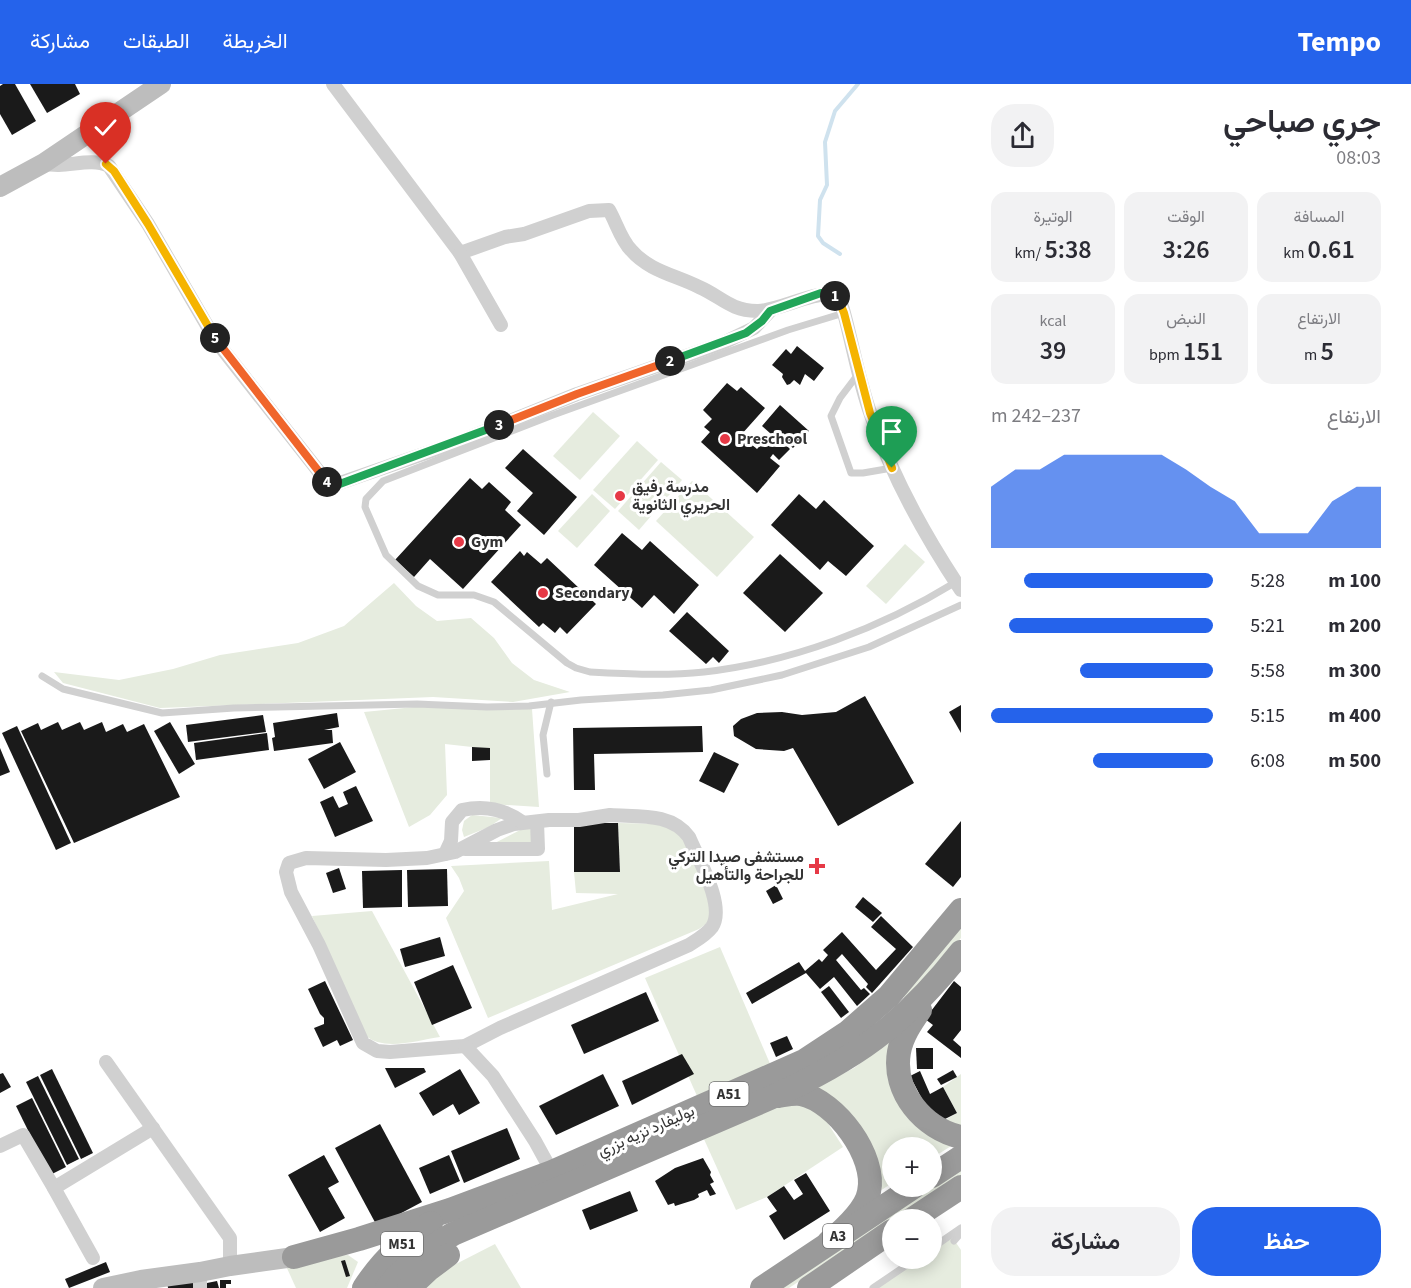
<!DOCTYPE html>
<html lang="ar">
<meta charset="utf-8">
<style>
body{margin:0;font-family:"Source Sans 3",Vazirmatn,sans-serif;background:#f2f2f3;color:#2b2b33;direction:rtl;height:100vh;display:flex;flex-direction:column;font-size:22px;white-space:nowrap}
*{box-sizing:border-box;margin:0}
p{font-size:20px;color:#7c7c81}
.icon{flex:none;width:33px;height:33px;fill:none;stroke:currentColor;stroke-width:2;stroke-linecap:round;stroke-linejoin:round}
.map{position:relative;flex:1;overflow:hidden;direction:ltr}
.panel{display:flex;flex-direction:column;background:#fff;width:450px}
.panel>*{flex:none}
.tools{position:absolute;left:882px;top:1053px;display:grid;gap:12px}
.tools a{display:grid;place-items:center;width:60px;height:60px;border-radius:50%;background:#fff;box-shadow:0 3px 15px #0003;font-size:30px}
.pin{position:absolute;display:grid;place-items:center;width:51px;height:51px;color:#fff;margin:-62px -26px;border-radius:50% 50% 50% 0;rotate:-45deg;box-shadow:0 0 6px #0007}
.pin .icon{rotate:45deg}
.km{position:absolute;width:30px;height:30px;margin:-15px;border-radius:50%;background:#222;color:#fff;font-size:16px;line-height:30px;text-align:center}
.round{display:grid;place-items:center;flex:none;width:63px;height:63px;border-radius:24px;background:#f2f2f3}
.head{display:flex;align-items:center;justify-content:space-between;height:102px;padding:0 30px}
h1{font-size:33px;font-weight:600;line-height:45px}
.metrics{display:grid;grid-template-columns:repeat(3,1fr);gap:9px;height:102px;padding:6px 30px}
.metrics div{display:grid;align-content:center;border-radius:15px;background:#f2f2f3;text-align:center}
.metrics b{font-size:26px;font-weight:600}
.metrics small{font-size:16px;font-weight:400}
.metrics p{font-size:16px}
.chart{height:168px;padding:12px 30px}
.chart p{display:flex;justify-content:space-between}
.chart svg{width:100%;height:108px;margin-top:6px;fill:#2563eb;opacity:.7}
.button{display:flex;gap:12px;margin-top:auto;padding:12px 30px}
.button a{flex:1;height:69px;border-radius:24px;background:#2563eb;color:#fff;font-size:24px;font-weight:600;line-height:69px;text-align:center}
.button a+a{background:#f2f2f3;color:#2b2b33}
ul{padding:0 30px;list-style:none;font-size:20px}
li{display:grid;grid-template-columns:96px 72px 1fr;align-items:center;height:45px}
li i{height:15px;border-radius:8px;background:#2563eb}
header{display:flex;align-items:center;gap:36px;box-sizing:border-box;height:84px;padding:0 30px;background:#2563eb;color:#fff}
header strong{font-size:28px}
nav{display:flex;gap:33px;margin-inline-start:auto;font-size:21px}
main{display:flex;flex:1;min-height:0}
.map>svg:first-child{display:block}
</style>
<header>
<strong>Tempo</strong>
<nav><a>الخريطة</a><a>الطبقات</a><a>مشاركة</a></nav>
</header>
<main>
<section class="panel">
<div class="head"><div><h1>جري صباحي</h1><p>08:03</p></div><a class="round"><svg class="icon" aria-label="share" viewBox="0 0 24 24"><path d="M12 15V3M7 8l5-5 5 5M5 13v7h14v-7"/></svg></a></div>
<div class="metrics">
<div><p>المسافة</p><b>0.61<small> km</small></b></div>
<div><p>الوقت</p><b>3:26</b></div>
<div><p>الوتيرة</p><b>5:38<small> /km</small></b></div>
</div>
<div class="metrics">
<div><p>الارتفاع</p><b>5<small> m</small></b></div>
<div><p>النبض</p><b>151<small> bpm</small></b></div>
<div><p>kcal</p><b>39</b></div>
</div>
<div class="chart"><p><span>الارتفاع</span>237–242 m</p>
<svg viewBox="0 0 160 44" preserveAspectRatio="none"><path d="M0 44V19L10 12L20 12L30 6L40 6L50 6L60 6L70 6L80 12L90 19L100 25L110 38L120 38L130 38L140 25L150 19L160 19V44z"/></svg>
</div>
<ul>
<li><b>100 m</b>5:28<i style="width:85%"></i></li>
<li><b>200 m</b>5:21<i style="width:92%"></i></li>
<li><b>300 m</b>5:58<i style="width:60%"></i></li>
<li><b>400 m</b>5:15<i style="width:100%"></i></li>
<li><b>500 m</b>6:08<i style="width:54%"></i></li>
</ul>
<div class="button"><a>حفظ</a><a>مشاركة</a></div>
</section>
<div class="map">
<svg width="961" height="1204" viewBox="0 0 961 1204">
<rect width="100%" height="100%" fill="#fff"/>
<g fill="#e6ecdf">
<polygon points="593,328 620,352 580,396 553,372"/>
<polygon points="637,357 658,376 615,425 593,406"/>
<polygon points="661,378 682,396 639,446 618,427"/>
<polygon points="692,397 754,453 717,493 656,437"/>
<polygon points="592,410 610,427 577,464 558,447"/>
<polygon points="905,460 925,478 886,520 866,502"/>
<polygon points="394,499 416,522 437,537 471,534 494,554 512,579 534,596 570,608 513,618 433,613 160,624 63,599 54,588 119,596 173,585 220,571 298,559 344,542"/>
<polygon points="425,622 532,625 539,723 490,720 490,665 445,660 447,711 430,731 409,743 364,628"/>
<polygon points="472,731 502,734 489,743 464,753 462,746 464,737"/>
<polygon points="618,739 664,740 685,753 712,820 709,838 699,845 488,934 446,834 464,807 459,794 451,782 549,777 552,826 618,810 576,809 574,788 620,788"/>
<polygon points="528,742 530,742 533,759 489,762"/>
<path d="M372 827 440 953C418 956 383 968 365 951L312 832Z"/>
<polygon points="961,840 961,854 908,918 902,911"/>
<polygon points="720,863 771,982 697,1012 645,894"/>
<polygon points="894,954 891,973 956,1059 932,1074 932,1064 892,1064 892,1099 877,1109 814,1005 854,984"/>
<polygon points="961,990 961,1047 935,1042 957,1029 943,1003"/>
<polygon points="778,1021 811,1022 827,1038 843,1063 767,1113 736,1126 703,1053"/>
<polygon points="961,1082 961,1091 906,1126 789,1204 776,1204 901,1120"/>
<polygon points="952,1153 961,1166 961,1204 877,1204 920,1175 932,1174 932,1167"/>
<polygon points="495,1160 521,1204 421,1204 454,1181"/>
<polygon points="348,1171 358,1178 347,1204 296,1204 286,1182 332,1172"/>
</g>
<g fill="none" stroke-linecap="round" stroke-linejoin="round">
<polyline stroke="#cfe2ee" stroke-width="4" points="840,170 823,159 818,152 820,116 827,101 825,58 835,27 858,0"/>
</g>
<g fill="#1a1a1a">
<polygon points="3,0 15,0 36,37 12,51 0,30 0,2"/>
<polygon points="30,0 75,0 80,10 47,29"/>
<polygon points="797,262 824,284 814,297 805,290 800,301 794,296 790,300 787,301 782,293 783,290 772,281 786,265 791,270"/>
<polygon points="727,299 737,307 741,303 765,324 741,351 757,365 771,350 762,342 780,321 809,347 793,364 787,359 785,360 790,365 779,376 773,370 770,374 780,382 757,409 701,358 710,348 704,343 712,335 703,326"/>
<polygon points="523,365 577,413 544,451 517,427 533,409 505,384"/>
<polygon points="470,394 482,405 489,398 511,418 505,426 521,441 463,505 430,475 414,493 395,476"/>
<polygon points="799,410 816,425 824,416 874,462 846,492 828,477 820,486 771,441"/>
<polygon points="622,449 642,466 650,457 699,501 674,530 654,511 642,524 594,481"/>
<polygon points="520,467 524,472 527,468 541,480 547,474 596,520 567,550 560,543 555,549 543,539 539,543 491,498"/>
<polygon points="780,470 823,509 785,548 743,509"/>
<polygon points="687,528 729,567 719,579 713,573 706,580 669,547"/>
<polygon points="865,612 914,699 838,742 793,664 784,667 756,665 734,652 733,642 741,635 757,629 782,628 802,631 836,628"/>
<polygon points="961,621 961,649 949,628"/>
<polygon points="337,629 339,643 324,646 332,646 333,659 274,667 272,654 275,653 273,639"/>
<polygon points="263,631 266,648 188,658 186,641"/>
<polygon points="58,638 62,646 80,638 84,646 102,638 106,648 123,640 127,648 144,640 180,713 74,759 21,647 38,639 41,646"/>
<polygon points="170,638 195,680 179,690 154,647"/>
<polygon points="17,642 71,759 56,766 2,649"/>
<polygon points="702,642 703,668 594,670 595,706 574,706 573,644"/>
<polygon points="267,649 269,666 196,676 194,659"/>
<polygon points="340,658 356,688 324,705 308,675"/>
<polygon points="472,663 490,664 490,676 472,677"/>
<polygon points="0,664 10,688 0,692"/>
<polygon points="714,668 739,680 724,709 699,697"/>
<polygon points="356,702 373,737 335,753 320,718 333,712 339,724 348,720 343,708"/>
<polygon points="961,737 961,793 953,803 925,780"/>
<polygon points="574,739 618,739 620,788 574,788"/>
<polygon points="339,784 346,805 333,809 326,789"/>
<polygon points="447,785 448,822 408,823 407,786"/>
<polygon points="402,786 402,823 363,824 362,787"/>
<polygon points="776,801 783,815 773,820 766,807"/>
<polygon points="863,813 882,829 873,838 855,823"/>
<polygon points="881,832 913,863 872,909 866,903 868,900 842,870 836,876 861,906 864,904 870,910 857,922 834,893 820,905 806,889 752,920 746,909 799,878 805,887 819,875 822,878 828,871 823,866 842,848 876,886 896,865 871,843"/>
<polygon points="440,853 445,872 405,883 400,865"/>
<polygon points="453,881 472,924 432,941 414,898"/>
<polygon points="325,897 353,956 340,962 337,956 323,963 314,944 324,940 324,934 320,930 308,905"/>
<polygon points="954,897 961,903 961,946 953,956 961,963 961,974 927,948 933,941 925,935"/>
<polygon points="829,902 849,928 841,934 821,908"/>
<polygon points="646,908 659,937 584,970 571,941"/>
<polygon points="787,952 793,965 776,973 770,959"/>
<polygon points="916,964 933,964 933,985 917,985"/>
<polygon points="682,970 694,990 632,1021 622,997"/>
<polygon points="385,984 424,984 426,988 395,1004"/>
<polygon points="52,985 93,1069 81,1075 40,991"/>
<polygon points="460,985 480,1019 459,1031 453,1020 433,1032 419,1009"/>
<polygon points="953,986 957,993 941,1001 937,995"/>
<polygon points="920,987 930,1010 943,1003 957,1029 935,1040 910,992"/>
<polygon points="3,989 11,1003 0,1009 0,990"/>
<polygon points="603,990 619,1022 556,1051 539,1022"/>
<polygon points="38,992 79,1075 67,1081 26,998"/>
<polygon points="32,1014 66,1083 50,1091 16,1022"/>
<polygon points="380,1040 422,1118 377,1142 335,1064"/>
<polygon points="507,1044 520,1075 464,1099 451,1067"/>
<polygon points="324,1071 339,1098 328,1104 345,1134 320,1148 288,1091"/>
<polygon points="449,1071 460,1097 430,1110 419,1084"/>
<polygon points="703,1074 711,1088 710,1091 714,1098 710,1100 716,1110 710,1112 707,1106 698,1110 699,1113 694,1116 675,1122 674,1119 668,1121 655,1097 675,1084"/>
<polygon points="806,1089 830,1127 784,1156 769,1132 777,1127 767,1113 784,1102 794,1116 803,1110 794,1096"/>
<polygon points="630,1107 638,1127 590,1146 582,1126"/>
<polygon points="345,1176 350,1192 346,1193 341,1177"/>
<polygon points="106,1178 110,1188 69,1204 65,1195"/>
<polygon points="194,1196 195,1204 168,1204 167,1197"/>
<polygon points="220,1196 231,1196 231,1200 226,1200 226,1204 220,1204"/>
<polygon points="217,1197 219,1204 203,1204 202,1200"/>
</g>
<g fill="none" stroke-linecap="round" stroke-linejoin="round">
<g stroke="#d0d0d0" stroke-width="7">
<path d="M844 229 788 246 553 331 383 397 366 415 365 423 386 471 418 502 438 511H474L494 518 567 579 576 584 590 588C628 590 666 592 704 588 792 578 881 544 956 498"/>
<polyline points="859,289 840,314 831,332 851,389 863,389 892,384"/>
<polyline points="42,592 63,605 162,629 234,624 417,620 487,623 529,622 581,616 663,611 711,606 782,591 869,563 961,521"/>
<polyline points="547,690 543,651 551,618"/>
<polyline points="954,1157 961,1149"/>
<polyline points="932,1164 961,1144"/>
<polyline points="873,1204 917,1174"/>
</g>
<g stroke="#d0d0d0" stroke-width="14">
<path d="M333 0 460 169 505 153 524 150 589 127 609 126C616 138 621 156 631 166 649 187 675 191 699 203 722 213 729 226 757 227 778 228 823 202 836 213 841 216 842 223 844 229 853 262 859 298 871 331 892 392 925 452 961 506"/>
<path d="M44 79C65 86 88 72 109 82L148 140 216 257 327 398 334 401 458 358 577 310 723 259 754 244 770 227"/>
<polyline points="460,169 501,241"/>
<path d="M610 731C638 733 671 728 689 753 698 775 726 822 712 843 706 851 697 856 689 861L500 944 465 962 390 968 377 967 363 959 319 861 291 808 286 788 289 779 306 774 386 776 427 774 455 768 497 746 514 740 549 736H579Z"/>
<polyline points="465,765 538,765 537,738"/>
<path d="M445 770 451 757 452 738 462 726C484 721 504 725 522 738"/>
<polyline points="465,962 493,992 535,1057 552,1088"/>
<polyline points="106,978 230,1154 230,1182"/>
<polyline points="0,1062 23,1051 54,1104 153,1044"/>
<polyline points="54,1104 93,1174"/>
<polyline points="200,1204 200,1188"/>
</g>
<g stroke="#bdbdbd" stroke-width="20">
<polyline points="0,103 44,79 161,0"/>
<polyline points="103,1204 141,1196 200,1188 230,1182 294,1173"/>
</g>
<g stroke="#9a9a9a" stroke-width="24">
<path d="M920 926C911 939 902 952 899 968 892 1008 924 1045 961 1053"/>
<path d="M778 1012C785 1011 793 1009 801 1010 836 1017 877 1073 869 1108 866 1125 842 1147 829 1158"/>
<polyline points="932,1092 961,1073"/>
<polyline points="911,1136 961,1103"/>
<polyline points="294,1173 359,1155 450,1126 552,1088 804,977 848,948 889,912 961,826"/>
<path d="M364 1204C381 1178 405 1155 431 1139"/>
<path d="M387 1204C406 1180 427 1165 453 1150L770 1014C854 976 904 941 961 868"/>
<polyline points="409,1204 428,1186 448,1171"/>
<polyline points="762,1204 915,1102"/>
<polyline points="809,1204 892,1147"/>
</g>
</g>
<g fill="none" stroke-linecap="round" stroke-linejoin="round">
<g stroke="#fff" stroke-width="12">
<polyline id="split-1" points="835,212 838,214 844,229 870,329 892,384"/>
</g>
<g stroke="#fff" stroke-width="12">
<polyline id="split-2" points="670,277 746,249 762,237 770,227 821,209 835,212"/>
</g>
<g stroke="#fff" stroke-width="12">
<polyline id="split-3" points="499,341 577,310 670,277"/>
</g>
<g stroke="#fff" stroke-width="12">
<polyline id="split-4" points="327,398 337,401 499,341"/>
</g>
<g stroke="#fff" stroke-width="12">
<polyline id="split-5" points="215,254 327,398"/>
</g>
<g stroke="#fff" stroke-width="12">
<polyline id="split-6" points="106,80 114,87 148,140 215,254"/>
</g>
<use href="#split-1" stroke="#f5b400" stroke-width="8"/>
<use href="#split-2" stroke="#22a559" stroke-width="8"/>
<use href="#split-3" stroke="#f0652b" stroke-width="8"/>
<use href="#split-4" stroke="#22a559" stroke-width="8"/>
<use href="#split-5" stroke="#f0652b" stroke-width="8"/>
<use href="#split-6" stroke="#f5b400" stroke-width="8"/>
</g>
<g fill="#e63946" stroke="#fff" stroke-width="2">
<circle cx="725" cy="355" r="6"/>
<circle cx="620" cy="412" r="6"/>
<circle cx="459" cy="458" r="6"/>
<circle cx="543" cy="509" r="6"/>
<path d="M814 773h6v6h6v6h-6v6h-6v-6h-6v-6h6z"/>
</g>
<g text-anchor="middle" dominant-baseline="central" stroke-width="6" stroke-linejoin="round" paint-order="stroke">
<g fill="#fff" stroke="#707070" stroke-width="1.5">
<rect x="709.5" y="998" width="39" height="24" rx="4.5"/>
<rect x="823" y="1140" width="30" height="24" rx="4.5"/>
<rect x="381" y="1148" width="42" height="24" rx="4.5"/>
</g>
<g font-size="15" font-weight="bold" fill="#333">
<text x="729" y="1010">A51</text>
<text x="838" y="1152">A3</text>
<text x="402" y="1160">M51</text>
</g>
<g font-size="16" font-weight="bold" fill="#333" stroke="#fff" text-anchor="start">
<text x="737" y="355">Preschool</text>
<text x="632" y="403">مدرسة رفيق<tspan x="632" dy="18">الحريري الثانوية</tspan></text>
<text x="471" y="458">Gym</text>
<text x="555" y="509">Secondary</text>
<text x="804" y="773" text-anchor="end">مستشفى صيدا التركي<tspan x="804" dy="18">للجراحة والتأهيل</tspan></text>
</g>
<g font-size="16" fill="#333" stroke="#fff">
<text transform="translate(646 1047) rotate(-24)">بوليفارد نزيه بزري</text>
</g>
</g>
</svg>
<div class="tools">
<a>+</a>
<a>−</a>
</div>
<div class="pin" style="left:892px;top:384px;background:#1e9e55"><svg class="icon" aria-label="arrive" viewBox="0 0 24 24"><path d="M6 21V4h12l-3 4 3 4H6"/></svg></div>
<div class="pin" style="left:106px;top:80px;background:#d93025"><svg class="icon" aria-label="check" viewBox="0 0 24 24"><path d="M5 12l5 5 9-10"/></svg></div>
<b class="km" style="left:835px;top:212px">1</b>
<b class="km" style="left:670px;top:277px">2</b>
<b class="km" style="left:499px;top:341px">3</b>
<b class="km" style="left:327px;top:398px">4</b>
<b class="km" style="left:215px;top:254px">5</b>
</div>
</main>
